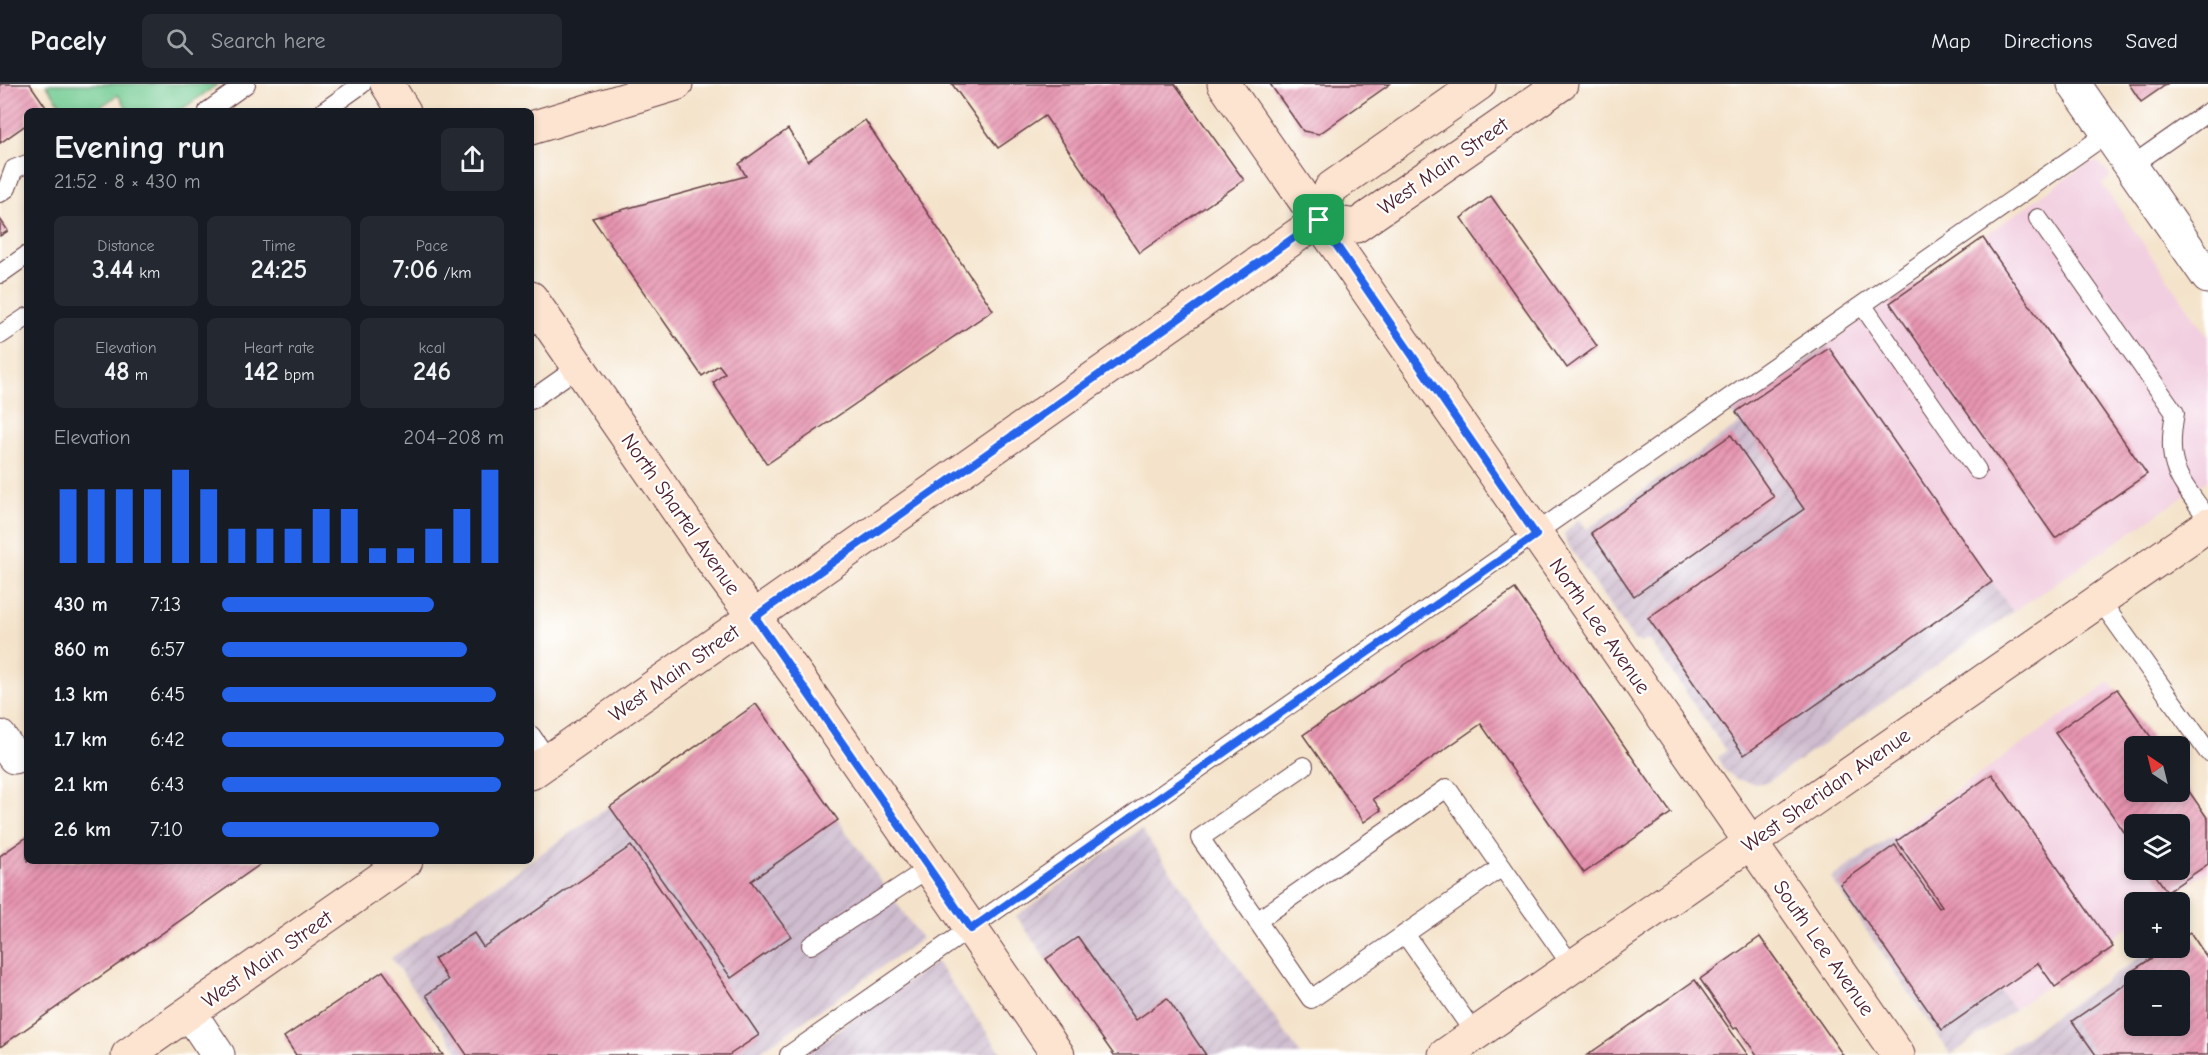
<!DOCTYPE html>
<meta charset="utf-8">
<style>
body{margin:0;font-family:"Comic Neue",sans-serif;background:#242831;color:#f1f3f6;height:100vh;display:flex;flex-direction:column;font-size:22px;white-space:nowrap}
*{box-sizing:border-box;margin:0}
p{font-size:20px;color:#9ea1a6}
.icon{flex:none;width:33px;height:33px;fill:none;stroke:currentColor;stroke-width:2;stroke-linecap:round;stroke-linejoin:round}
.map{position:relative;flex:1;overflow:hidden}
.drawer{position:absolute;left:24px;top:24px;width:510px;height:756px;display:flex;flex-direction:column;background:#171b24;border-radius:9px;box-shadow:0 3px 9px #0003}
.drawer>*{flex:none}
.needle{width:39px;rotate:325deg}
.tools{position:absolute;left:2124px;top:652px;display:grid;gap:12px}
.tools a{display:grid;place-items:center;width:66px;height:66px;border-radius:9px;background:#171b24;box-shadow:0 3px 9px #0003;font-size:30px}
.pin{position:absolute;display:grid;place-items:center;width:51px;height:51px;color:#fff;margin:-26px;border-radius:12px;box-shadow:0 3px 9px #0006}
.round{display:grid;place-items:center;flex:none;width:63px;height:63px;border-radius:9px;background:#242831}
.head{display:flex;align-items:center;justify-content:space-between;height:102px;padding:0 30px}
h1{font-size:33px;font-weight:700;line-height:45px}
.figures{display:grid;grid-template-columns:repeat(3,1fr);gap:9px;height:102px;padding:6px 30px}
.figures div{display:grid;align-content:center;border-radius:9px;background:#242831;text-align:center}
.figures b{font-size:26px;font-weight:700}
.figures small{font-size:16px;font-weight:400}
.figures p{font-size:16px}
.chart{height:168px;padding:12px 30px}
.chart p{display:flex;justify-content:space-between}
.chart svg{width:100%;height:108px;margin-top:6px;stroke:#2563eb;stroke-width:6}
ul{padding:0 30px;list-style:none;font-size:20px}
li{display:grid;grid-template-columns:96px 72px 1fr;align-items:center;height:45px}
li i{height:15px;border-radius:8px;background:#2563eb}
header{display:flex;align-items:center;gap:36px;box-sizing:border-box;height:84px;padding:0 30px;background:#171b24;border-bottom:2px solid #363941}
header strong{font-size:28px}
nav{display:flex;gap:33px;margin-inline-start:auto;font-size:21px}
.search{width:420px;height:54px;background:#242831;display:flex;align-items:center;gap:15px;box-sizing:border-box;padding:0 21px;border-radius:9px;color:#9ea1a6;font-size:22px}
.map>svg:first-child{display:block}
</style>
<header>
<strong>Pacely</strong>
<div class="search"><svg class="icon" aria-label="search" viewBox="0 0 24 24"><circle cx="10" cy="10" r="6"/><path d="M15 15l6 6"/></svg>Search here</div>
<nav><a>Map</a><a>Directions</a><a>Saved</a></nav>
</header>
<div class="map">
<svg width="2208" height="971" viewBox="0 0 2208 971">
<defs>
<pattern id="industrial-furrows" width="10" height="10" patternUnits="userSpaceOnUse" patternTransform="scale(1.5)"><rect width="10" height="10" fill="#cfbdcf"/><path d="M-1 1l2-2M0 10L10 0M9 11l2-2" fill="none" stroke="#b3a2b2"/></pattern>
<pattern id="building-hatch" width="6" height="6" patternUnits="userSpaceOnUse" patternTransform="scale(1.5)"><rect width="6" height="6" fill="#e794b0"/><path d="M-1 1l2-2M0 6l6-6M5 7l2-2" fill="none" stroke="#bd788f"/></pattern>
</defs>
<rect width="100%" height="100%" fill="#fff"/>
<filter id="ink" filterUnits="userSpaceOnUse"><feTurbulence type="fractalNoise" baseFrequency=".0167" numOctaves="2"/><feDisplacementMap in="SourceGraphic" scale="12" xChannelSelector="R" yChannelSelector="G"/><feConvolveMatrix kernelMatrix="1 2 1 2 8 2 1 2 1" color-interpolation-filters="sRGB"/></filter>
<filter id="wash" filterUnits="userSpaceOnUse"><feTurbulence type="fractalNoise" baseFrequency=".008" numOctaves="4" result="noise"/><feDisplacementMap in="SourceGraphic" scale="24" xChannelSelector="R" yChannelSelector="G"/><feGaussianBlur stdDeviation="1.35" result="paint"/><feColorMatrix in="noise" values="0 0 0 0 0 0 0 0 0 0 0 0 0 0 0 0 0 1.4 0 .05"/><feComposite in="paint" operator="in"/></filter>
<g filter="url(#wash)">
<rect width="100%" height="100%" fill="#f4e3ca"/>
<g fill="#f2cfe0" fill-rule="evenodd">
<polygon points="2090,78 2098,78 2110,90 2109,95 2102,100 2208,253 2208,396 2013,528 1827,261"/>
<path d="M2110 598 2155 663H2134V708H2180V698L2208 739V787L2163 819H2134V839L2014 926 1891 753ZM2134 741H2180V786H2134Z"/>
</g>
<g fill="url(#industrial-furrows)" fill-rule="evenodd">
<polygon points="1827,261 2013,528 1768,698 1755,700 1736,695 1723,685 1718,673 1726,667 1649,555 1642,559 1634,556 1566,458 1564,450 1579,435 1587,445 1739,340 1731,327"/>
<polygon points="756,620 922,855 755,971 461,971 391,874"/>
<polygon points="1141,745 1301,971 1114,971 1016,832"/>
<polygon points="1891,753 2014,926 1951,971 1831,794"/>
<path d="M2185 841 2208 875V971L2000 970 2153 864H2180V845ZM2134 897H2180V942H2134Z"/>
<polygon points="936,878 1003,971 803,971"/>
</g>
<polygon fill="#72cb92" stroke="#5e755e" stroke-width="1.5" points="46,0 218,0 179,27 129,27 118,11 94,27 65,27"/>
<g id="blocks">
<g fill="url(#building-hatch)" fill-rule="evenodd">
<polygon points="0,0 30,0 48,26 27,27 27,40 0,59"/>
<polygon points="952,0 1175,0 1244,96 1139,169 1045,32 998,64"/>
<polygon points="1270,0 1390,0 1319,50 1303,47"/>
<polygon points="2129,0 2167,0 2141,18"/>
<polygon points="865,36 993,226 767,380 713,299 725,289 719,281 702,292 592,134 746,92 739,80 788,45 808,77"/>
<polygon points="1491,112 1597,262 1567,284 1461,134"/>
<polygon points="0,135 8,147 0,152"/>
<polygon points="1983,154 2147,390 2055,454 1890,219"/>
<polygon points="1829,264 1992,498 1744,671 1648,534 1804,425 1736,328"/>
<polygon points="1731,351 1774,413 1634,512 1591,449"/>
<polygon points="1515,505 1671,729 1584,789 1481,640 1373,715 1381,726 1364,738 1303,651"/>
<polygon points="2117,605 2158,663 2134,663 2134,708 2180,708 2180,694 2208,735 2208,780 2167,808 2152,786 2180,786 2180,741 2134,741 2134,762 2055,649"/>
<polygon points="756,620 838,736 751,797 791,852 731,894 610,723"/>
<polygon points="1992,690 2113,863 2055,903 2038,879 1942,946 1840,800 1895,761 1939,824 1942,822 1897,757"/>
<polygon points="27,753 27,777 265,777 0,963 0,772"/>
<polygon points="631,762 759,951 729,971 467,971 426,911 448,896 434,875 474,849 483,863"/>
<path d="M2190 848 2208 875V971H2096L2072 937 2133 895 2129 889 2167 864H2180V855ZM2134 897H2180V942H2134Z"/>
<polygon points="1078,853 1136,936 1167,914 1206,971 1114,971 1046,875"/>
<polygon points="1760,853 1843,971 1757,971 1737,943 1734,945 1700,895"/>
<polygon points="383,887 443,971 296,971 284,953"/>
<polygon points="1695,896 1748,971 1587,971 1612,954"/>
</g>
</g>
</g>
<g filter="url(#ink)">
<use href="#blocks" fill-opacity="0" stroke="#643c43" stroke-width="1.5"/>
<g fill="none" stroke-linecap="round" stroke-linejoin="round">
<g stroke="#643c43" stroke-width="20">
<g id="lane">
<polyline points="208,27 246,0"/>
<polyline points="324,27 362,0"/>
<polyline points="2131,82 2208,28"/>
<polyline points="0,109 7,104 14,85 27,80"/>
<path d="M2038 134 2175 329C2165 383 2178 393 2208 435"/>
<polyline points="0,190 27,171"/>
<polyline points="1863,222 1977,386"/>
<polyline points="0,251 27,233"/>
<polyline points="531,316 578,283"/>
<polyline points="2100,516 2208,668"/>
<polyline points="531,651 549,677"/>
<polyline points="1304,682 1200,754 1311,915 1502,783 1572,882"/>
<polyline points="1257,837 1447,704 1502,783"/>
<polyline points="1405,850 1475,950"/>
<polyline points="811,861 929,784"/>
<polyline points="789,971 2108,49"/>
</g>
</g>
<g stroke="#643c43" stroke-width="35">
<g id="street">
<polyline points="2074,0 2208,193"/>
<polyline points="0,653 14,673"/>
<polyline points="190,929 218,971"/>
</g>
</g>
<g stroke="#643c43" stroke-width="35">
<g id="secondary">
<polyline points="387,0 404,27"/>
<polyline points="1224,0 1898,971"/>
<polyline points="531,44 676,0"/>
<polyline points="1319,136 1356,142 1561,0"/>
<polyline points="531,214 716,482 798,593 1058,971"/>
<polyline points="531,689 1319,136 1331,104 1479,0"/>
<polyline points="128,971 406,777"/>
<polyline points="1445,971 2208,441"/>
</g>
</g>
<use href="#lane" stroke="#fff" stroke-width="18"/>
<use href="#street" stroke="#fff" stroke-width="33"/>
<use href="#secondary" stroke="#fde4d1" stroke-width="33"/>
</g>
</g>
<g fill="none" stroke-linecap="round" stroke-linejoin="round" filter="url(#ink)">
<g stroke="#fff" stroke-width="12">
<polygon id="route" points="1319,136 1536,451 971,845 755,533"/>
</g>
<use href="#route" stroke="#2563eb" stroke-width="8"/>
</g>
<g text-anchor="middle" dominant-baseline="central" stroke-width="4.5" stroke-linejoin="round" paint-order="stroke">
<g font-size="21" fill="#4a1f2b" stroke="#fff">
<text transform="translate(1443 82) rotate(-35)">West Main Street</text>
<text transform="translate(681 430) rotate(55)">North Shartel Avenue</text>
<text transform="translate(1600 542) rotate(55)">North Lee Avenue</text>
<text transform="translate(674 589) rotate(-35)">West Main Street</text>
<text transform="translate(1826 706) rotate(-35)">West Sheridan Avenue</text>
<text transform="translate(1824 864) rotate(55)">South Lee Avenue</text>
<text transform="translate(267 875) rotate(-35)">West Main Street</text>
</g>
</g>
</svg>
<div class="tools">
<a><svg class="needle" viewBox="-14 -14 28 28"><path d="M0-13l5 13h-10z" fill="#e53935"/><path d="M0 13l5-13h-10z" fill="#9ea1a6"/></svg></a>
<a><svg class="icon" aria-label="layers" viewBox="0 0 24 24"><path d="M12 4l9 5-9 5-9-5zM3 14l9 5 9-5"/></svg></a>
<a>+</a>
<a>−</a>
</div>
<div class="pin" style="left:1319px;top:136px;background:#1e9e55"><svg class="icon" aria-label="arrive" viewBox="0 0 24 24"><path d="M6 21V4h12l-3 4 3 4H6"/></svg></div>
<section class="drawer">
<div class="head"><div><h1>Evening run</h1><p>21:52 · 8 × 430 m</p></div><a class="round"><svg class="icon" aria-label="share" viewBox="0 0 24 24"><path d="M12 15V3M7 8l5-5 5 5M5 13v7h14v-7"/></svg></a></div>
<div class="figures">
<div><p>Distance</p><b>3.44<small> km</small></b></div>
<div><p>Time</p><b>24:25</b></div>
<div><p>Pace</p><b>7:06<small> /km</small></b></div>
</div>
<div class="figures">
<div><p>Elevation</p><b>48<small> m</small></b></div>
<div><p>Heart rate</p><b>142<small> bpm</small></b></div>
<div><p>kcal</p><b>246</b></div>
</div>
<div class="chart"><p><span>Elevation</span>204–208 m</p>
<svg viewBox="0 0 160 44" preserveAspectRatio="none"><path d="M5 44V14M15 44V14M25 44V14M35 44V14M45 44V6M55 44V14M65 44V30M75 44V30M85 44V30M95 44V22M105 44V22M115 44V38M125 44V38M135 44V30M145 44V22M155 44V6"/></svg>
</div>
<ul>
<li><b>430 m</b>7:13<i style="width:75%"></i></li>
<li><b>860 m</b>6:57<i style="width:87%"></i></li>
<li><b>1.3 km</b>6:45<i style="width:97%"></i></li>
<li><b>1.7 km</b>6:42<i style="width:100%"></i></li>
<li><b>2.1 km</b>6:43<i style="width:99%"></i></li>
<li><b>2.6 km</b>7:10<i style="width:77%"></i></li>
</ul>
</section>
</div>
